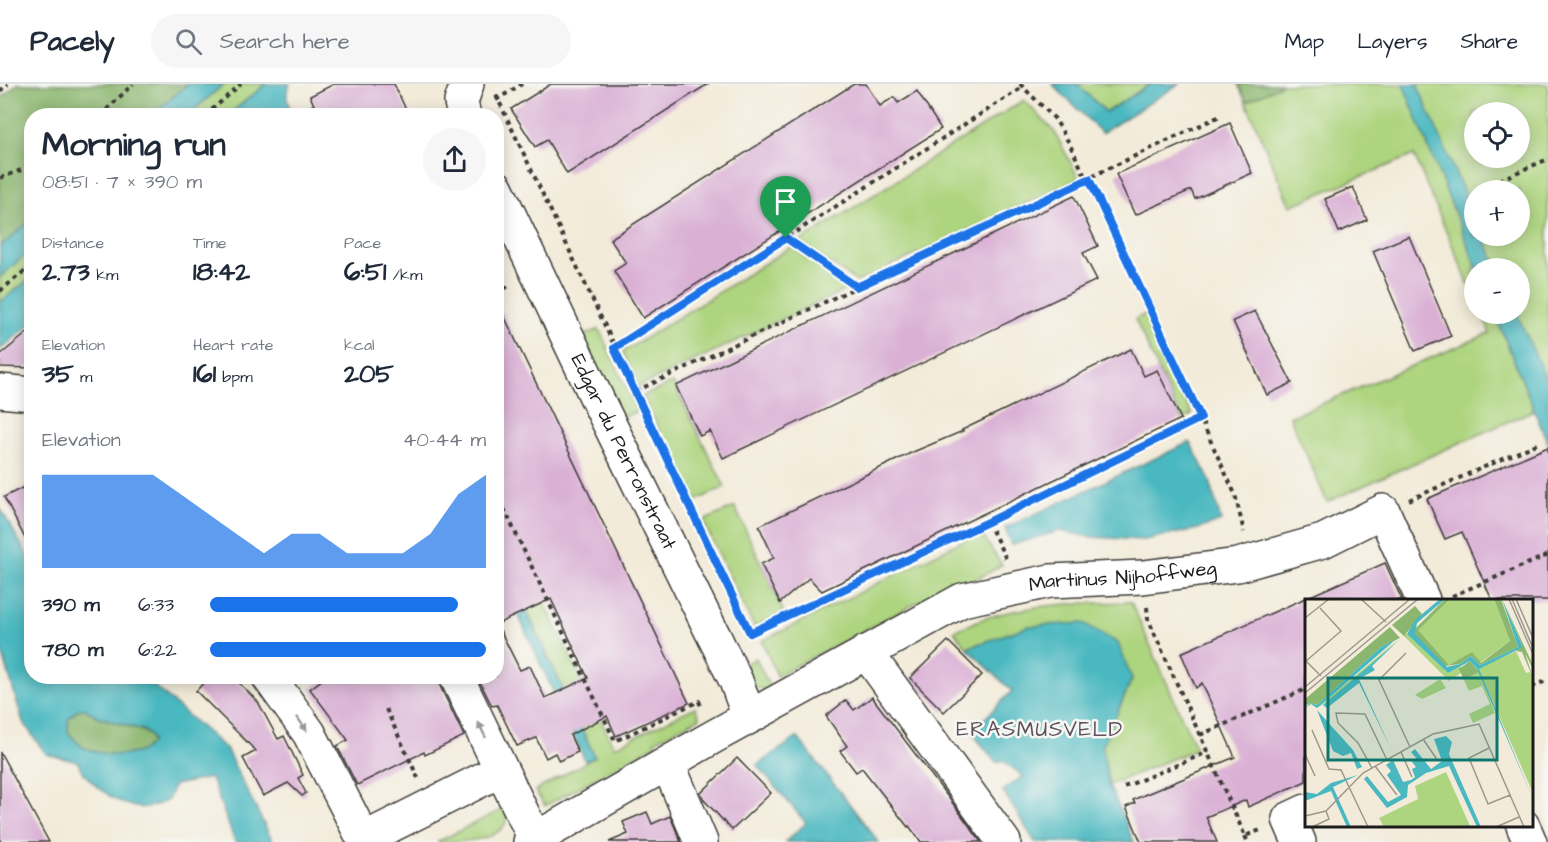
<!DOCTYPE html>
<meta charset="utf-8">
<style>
body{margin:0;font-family:"Architects Daughter",sans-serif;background:#f6f6f7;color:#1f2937;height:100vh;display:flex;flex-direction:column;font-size:22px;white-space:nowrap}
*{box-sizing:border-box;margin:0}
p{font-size:20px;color:#747a83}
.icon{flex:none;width:33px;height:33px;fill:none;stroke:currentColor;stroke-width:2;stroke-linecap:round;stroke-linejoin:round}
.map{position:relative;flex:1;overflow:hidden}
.side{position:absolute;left:24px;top:24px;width:480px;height:576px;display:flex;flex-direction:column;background:#fff;border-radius:24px;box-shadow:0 3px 15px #0003}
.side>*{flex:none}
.tools{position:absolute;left:1464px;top:18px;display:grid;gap:12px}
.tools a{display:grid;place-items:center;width:66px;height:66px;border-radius:50%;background:#fff;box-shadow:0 3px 15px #0003;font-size:30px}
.pin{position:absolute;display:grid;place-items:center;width:51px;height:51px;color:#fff;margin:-62px -26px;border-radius:50% 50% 50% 0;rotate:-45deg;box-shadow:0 0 6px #0007}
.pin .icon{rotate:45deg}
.round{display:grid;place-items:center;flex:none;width:63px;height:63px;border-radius:32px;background:#f6f6f7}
.summary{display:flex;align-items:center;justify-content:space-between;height:102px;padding:0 18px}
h1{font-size:33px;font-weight:700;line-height:45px}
.metrics{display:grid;grid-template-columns:repeat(3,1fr);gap:9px;height:102px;padding:6px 18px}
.metrics div{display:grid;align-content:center}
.metrics b{font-size:26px;font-weight:700}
.metrics small{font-size:16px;font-weight:400}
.metrics p{font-size:16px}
.chart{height:168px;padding:12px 18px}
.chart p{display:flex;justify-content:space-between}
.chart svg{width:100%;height:108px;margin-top:6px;fill:#1a73e8;opacity:.7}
ul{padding:0 18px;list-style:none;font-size:20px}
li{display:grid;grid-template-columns:96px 72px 1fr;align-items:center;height:45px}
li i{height:15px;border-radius:8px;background:#1a73e8}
header{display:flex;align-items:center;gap:36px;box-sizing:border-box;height:84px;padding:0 30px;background:#fff;border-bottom:2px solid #e0e1e3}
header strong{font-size:28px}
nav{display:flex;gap:33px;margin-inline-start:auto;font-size:21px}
.search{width:420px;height:54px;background:#f6f6f7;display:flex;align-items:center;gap:15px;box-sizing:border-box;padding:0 21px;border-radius:33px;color:#747a83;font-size:22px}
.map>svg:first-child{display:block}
</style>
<header>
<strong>Pacely</strong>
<div class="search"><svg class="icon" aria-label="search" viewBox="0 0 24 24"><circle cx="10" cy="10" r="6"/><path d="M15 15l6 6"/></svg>Search here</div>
<nav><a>Map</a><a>Layers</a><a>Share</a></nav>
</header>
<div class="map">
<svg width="1548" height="758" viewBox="0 0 1548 758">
<rect width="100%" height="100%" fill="#f6f6f2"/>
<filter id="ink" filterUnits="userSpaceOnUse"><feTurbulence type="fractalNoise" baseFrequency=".0167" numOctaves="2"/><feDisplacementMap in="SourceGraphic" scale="12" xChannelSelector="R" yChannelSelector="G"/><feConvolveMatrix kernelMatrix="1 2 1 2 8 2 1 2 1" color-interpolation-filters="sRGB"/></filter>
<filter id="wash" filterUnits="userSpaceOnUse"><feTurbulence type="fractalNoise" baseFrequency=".008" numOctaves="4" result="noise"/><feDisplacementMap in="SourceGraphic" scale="24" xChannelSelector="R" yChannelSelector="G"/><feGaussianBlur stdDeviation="1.35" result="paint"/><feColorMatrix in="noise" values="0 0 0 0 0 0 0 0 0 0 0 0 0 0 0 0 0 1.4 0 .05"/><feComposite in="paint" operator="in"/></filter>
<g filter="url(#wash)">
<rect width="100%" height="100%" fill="#f3ebd9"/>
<g fill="#add47e" stroke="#64784d" stroke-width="1.5" fill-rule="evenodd">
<polygon points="224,0 266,0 228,31 188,32"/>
<polygon points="1077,0 1151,0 1106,28"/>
<polygon points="1283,0 1403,0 1477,184 1474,184 1474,213 1414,71 1290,122 1246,18"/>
<path d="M1417 0H1548V300L1517 230H1520V184H1498L1483 152H1520V106H1474V132ZM1474 28H1520V74H1474Z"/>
<polygon points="1024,16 1054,47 1079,95 857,198 799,158"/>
<polygon points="791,163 849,204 638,303 623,268"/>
<polygon points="31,166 31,194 0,218 0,193"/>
<polygon points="1146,230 1192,331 1181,335 1135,235"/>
<polygon points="1482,230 1495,230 1534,326 1327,418 1290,333 1490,249"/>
<polygon points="599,245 637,327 619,335 580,253"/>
<polygon points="673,299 725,403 693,418 643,312"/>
<polygon points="496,418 614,663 695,623 700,634 658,655 654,658 656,661 545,722 535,707 595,673 497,463"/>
<polygon points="735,423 784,529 754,543 703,437"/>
<polygon points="980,448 1002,481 977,495 934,510 777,592 762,557"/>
<path d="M1131 518 1196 665 1109 701 1102 664 1132 595 1029 542 967 564 954 547C967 542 979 535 993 532 1038 519 1084 519 1131 518Z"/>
<path d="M756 574 771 606C752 606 748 598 738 584Z"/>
<path d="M507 723C514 758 466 758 437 758Z"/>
</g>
<g fill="#8ab66d" stroke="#536944" stroke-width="1.5">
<polygon points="17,0 188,0 152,31 32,32 31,136 0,163 0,15"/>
<polygon points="1238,0 1283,0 1246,18"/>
<path d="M79 625H85L99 633 143 647 150 652 152 657C143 676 101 672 85 664 78 661 73 654 68 648V635Z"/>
</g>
<g fill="#49b8c0" stroke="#326a6e" stroke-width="1.5" fill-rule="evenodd">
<polygon points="188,0 224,0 188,31 152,31"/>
<path d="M266 0H290C283 11 289 21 293 31H228Z"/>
<polygon points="1052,0 1077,0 1106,28 1151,0 1179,0 1102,49"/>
<polygon points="1403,0 1417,0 1474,132 1474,152 1483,152 1498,184 1477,184"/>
<polygon points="31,136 31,166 0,193 0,163"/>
<polygon points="31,194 31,240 0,266 0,218"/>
<polygon points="1495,230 1517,230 1548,300 1548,360"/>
<polygon points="1190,358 1210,397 1221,437 1198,445 1144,456 1090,453 1059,447 1011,461 1005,444"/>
<path d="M0 424 31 477 32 592 144 593 226 665 273 758H235L211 694 174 701 168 716C157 721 144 726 131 722 114 718 82 694 78 678L46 670 23 638 0 562ZM78 625H85L99 633 143 646 150 652 152 657C144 676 101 672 85 664 78 661 73 654 68 648V635Z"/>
<polygon points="496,463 595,673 585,677 497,485"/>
<polygon points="1083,539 1118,559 1132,595 1102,664 1109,701 1134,758 1035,758 1003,707 1023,692 1002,676 997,679 971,648 1012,607 967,564 1029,542"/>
<polygon points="798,653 798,654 879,758 785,758 806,739 757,681"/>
</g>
<g id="blocks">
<g fill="#dab1d5" fill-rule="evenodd">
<polygon points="334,0 394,0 409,32 319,32 310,12"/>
<polygon points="551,0 708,0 567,90 547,56 535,63 511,25"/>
<polygon points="854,0 866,0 880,22 894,13 898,19 917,7 941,45 643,234 614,187 626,179 610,155"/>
<polygon points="1230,39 1252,89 1195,115 1191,106 1135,131 1116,90"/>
<polygon points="1353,103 1367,136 1339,148 1325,115"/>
<polygon points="1074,112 1098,162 1083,169 1097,196 723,374 710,347 700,352 676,302"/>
<polygon points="1409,152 1451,252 1415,267 1373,167"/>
<path d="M496 215 689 619 616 652 607 632 570 651 578 668 559 677 555 669 546 674 536 654 517 662 497 621 492 622 477 592H496ZM551 515 588 594 545 614 530 582 520 586 497 540Z"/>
<polygon points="1255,227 1292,299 1267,311 1233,237"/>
<polygon points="32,245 32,284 0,283 0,271"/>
<polygon points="1131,265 1144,292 1157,286 1181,335 822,507 809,494 780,519 761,480 774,474 759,442 913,368 963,347 962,346"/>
<polygon points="1548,363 1548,516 1492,516 1462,448 1445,455 1427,415"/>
<polygon points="32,399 32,468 4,413"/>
<polygon points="1385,479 1402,516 1306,516 1306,697 1248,723 1246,716 1206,733 1217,758 1141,758 1126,723 1135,719 1133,716 1144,711 1235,673 1202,599 1196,604 1181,569"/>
<polygon points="948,557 982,591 944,628 910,594"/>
<polygon points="210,592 232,592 258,618 278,655 284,652 303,691 298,694 306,709 302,712 288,699 263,712 243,674 256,667 196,607"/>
<polygon points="327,592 438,592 439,600 464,652 425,671 424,668 357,701 337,662 348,656 310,605"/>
<polygon points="872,613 960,729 981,758 921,758 909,742 908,743 862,684 856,688 840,667 847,662 826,632 846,616 854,626"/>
<polygon points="0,668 49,758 0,758"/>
<polygon points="737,674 771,709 732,746 704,716 701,709"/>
<polygon points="647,728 652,740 670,732 681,758 609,758 628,750 623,738"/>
</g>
</g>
</g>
<g filter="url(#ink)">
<use href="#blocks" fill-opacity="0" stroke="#3c3b38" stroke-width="1.5"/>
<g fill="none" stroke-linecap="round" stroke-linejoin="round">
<g stroke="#3c3b38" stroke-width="36">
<g id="minor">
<polyline points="464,32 461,18 467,0"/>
<path id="s1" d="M496 103 601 323 736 597 749 633"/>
<polyline points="0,307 32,310"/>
<polyline points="866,568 1004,758"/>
<polyline points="268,592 309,649 365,758"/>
<polyline points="456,592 535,755"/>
<polyline points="668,680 701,758"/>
<polyline points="1523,742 1530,758"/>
<polyline points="364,755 501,686"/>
<path id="s2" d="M530 758 713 653 962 516 1050 497 1143 493 1238 481 1323 457 1383 427 1423 516"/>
<polyline points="1299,758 1289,735 1306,727"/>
</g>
</g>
<g stroke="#3c3b38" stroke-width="4" stroke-dasharray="4.5 4.5" stroke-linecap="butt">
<polyline points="1020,0 1055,35 1069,59 1145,214 1235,410 1244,448"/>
<polyline points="0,7 8,0"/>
<polyline points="496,11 750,549 988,438 1201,335"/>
<polyline points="496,16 522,0"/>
<polyline points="311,21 316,32"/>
<polyline points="100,32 133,0"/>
<polyline points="205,32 241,0"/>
<polyline points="0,94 32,82"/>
<polyline points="1483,103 1548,75"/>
<polyline points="786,154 857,203"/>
<polyline points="0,207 32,181"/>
<polyline points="496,209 509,202"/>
<polyline points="614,264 1023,3"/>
<polyline points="636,307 1222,31"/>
<polyline points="496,408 615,657 699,617 702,625"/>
<polyline points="1409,416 1539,359"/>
<polyline points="988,438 1006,475"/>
<polyline points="1452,512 1548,471"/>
<polyline points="1147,523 1148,535 1245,752 1263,745"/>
<polyline points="1532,603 1548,596"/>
<polyline points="386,625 418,694"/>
<polyline points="1200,651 1306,605"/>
<polyline points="1124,703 1208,668"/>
<polyline points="1245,752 1248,758"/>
</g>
<use href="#minor" stroke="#fff" stroke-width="33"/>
</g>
<defs><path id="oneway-solid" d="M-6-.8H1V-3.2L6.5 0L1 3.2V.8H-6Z" transform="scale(1.5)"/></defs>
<g fill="#999">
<use href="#oneway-solid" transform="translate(302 640) rotate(55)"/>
<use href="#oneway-solid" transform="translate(482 646) rotate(-116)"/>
</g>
</g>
<g fill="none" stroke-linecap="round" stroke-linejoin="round" filter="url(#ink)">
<g stroke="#fff" stroke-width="12">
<polygon id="route" points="1089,95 1201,334 988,438 750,549 614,264 786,154 857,203"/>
</g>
<use href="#route" stroke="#1a73e8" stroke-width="8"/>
</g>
<g text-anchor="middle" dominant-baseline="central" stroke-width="5" stroke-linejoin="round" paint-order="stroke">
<g font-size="20" fill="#1c1c1c" stroke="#f6f6f2">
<text stroke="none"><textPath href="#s1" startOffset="294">Edgar du Perronstraat</textPath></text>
<text stroke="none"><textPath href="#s2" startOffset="658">Martinus Nijhoffweg</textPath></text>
</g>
<g font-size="21" letter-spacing="1.5" fill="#5e505d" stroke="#f6f6f2">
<text x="1040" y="645">ERASMUSVELD</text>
</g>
</g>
<g transform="translate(1305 515)">
<rect width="228" height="228" fill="#f3ebd9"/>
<path d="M145 0H189L205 42 175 64 166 54 144 66 112 31ZM97 35H102L143 74 156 67V74L144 82ZM95 39 51 79 25 101 12 109ZM211 52 221 74 225 73 228 79V194L173 69ZM174 73 190 114 168 124 164 115 185 105 177 87 164 92 159 81ZM135 80 141 89 117 100 110 96ZM141 173 165 227 79 228 74 219 113 200 110 187Z" fill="#add47e"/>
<path d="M140 0H145L113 31 144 66 167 53 176 64 205 42 189 0H196L213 48 175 66 166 57 155 65 140 67 111 38 109 31ZM197 0 228 66V70L220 54 228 79 217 53 211 52 217 46ZM110 7 117 15 99 37 87 26ZM85 28 95 39 76 48 12 106 5 104 0 107V100ZM165 62 174 73 159 81 154 70Z" fill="#8ab66d"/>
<path d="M135 0H140L112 24 110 35 142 68 155 65 166 57 175 66 213 48 197 0 217 46 216 49 174 70 228 200 172 70 165 62 143 74 102 35 110 21ZM90 41 18 104 12 109 6 105 0 109 5 104 12 106 76 48ZM94 41 67 67 70 71 54 80 87 152 54 84 22 109 18 106ZM12 111 48 151 57 168 52 170 46 154 38 157 28 152ZM141 137 147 143 144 155 176 228H172L144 167 121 174 103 186 102 198 82 209 59 180 62 177 83 203 96 196 82 176 86 172 81 166 88 161 98 183 106 181 110 178 107 170 111 168 107 163 111 159 106 153 110 150 126 170 137 162 129 140ZM53 176 28 188 46 228H42L26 192 0 202V193L12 195 26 184Z" fill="#49b8c0"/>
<path fill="none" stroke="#9d988d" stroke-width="1.5" d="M56 0 81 23M204 0 228 55M207 0 228 49M211 0 228 39M0 19 24 0M101 54 74 81 105 148M1 62 36 32 15 9M1 62 16 77M0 88 105 0M0 94 113 0M7 131 24 170 36 171 63 228M118 140 133 162M184 149 164 159 183 205 205 196M96 153 107 178M0 155 10 177M70 167 92 196M67 169 53 144 33 124 31 114 60 115 82 161M0 217 21 212 58 174 128 135 174 125 219 228M7 228 24 220 21 212M191 228 214 218"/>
<path fill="#0f766e" fill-opacity="0.15" stroke="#0f766e" stroke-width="3" d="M23 79H192V161H23Z"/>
<rect width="228" height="228" fill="none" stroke="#1c1c1c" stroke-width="3"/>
</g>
</svg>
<div class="tools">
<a><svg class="icon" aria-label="locate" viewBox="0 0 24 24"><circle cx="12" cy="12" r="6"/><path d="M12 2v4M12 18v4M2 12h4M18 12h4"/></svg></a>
<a>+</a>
<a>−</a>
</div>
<div class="pin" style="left:786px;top:154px;background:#1e9e55"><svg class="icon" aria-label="arrive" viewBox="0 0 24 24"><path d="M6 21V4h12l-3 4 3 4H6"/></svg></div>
<section class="side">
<div class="summary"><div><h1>Morning run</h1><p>08:51 · 7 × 390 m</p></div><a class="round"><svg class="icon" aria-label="share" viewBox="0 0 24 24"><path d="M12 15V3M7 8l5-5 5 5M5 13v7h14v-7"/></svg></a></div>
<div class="metrics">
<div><p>Distance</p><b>2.73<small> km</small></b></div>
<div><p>Time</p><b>18:42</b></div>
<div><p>Pace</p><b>6:51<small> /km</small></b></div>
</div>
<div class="metrics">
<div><p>Elevation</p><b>35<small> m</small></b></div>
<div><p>Heart rate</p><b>161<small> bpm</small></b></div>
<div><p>kcal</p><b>205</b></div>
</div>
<div class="chart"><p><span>Elevation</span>40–44 m</p>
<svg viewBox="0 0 160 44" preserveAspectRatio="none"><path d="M0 44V6L10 6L20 6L30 6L40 6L50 14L60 22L70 30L80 38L90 30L100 30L110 38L120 38L130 38L140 30L150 14L160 6V44z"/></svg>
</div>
<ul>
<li><b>390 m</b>6:33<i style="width:90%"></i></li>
<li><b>780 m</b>6:22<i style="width:100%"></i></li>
</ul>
</section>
</div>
